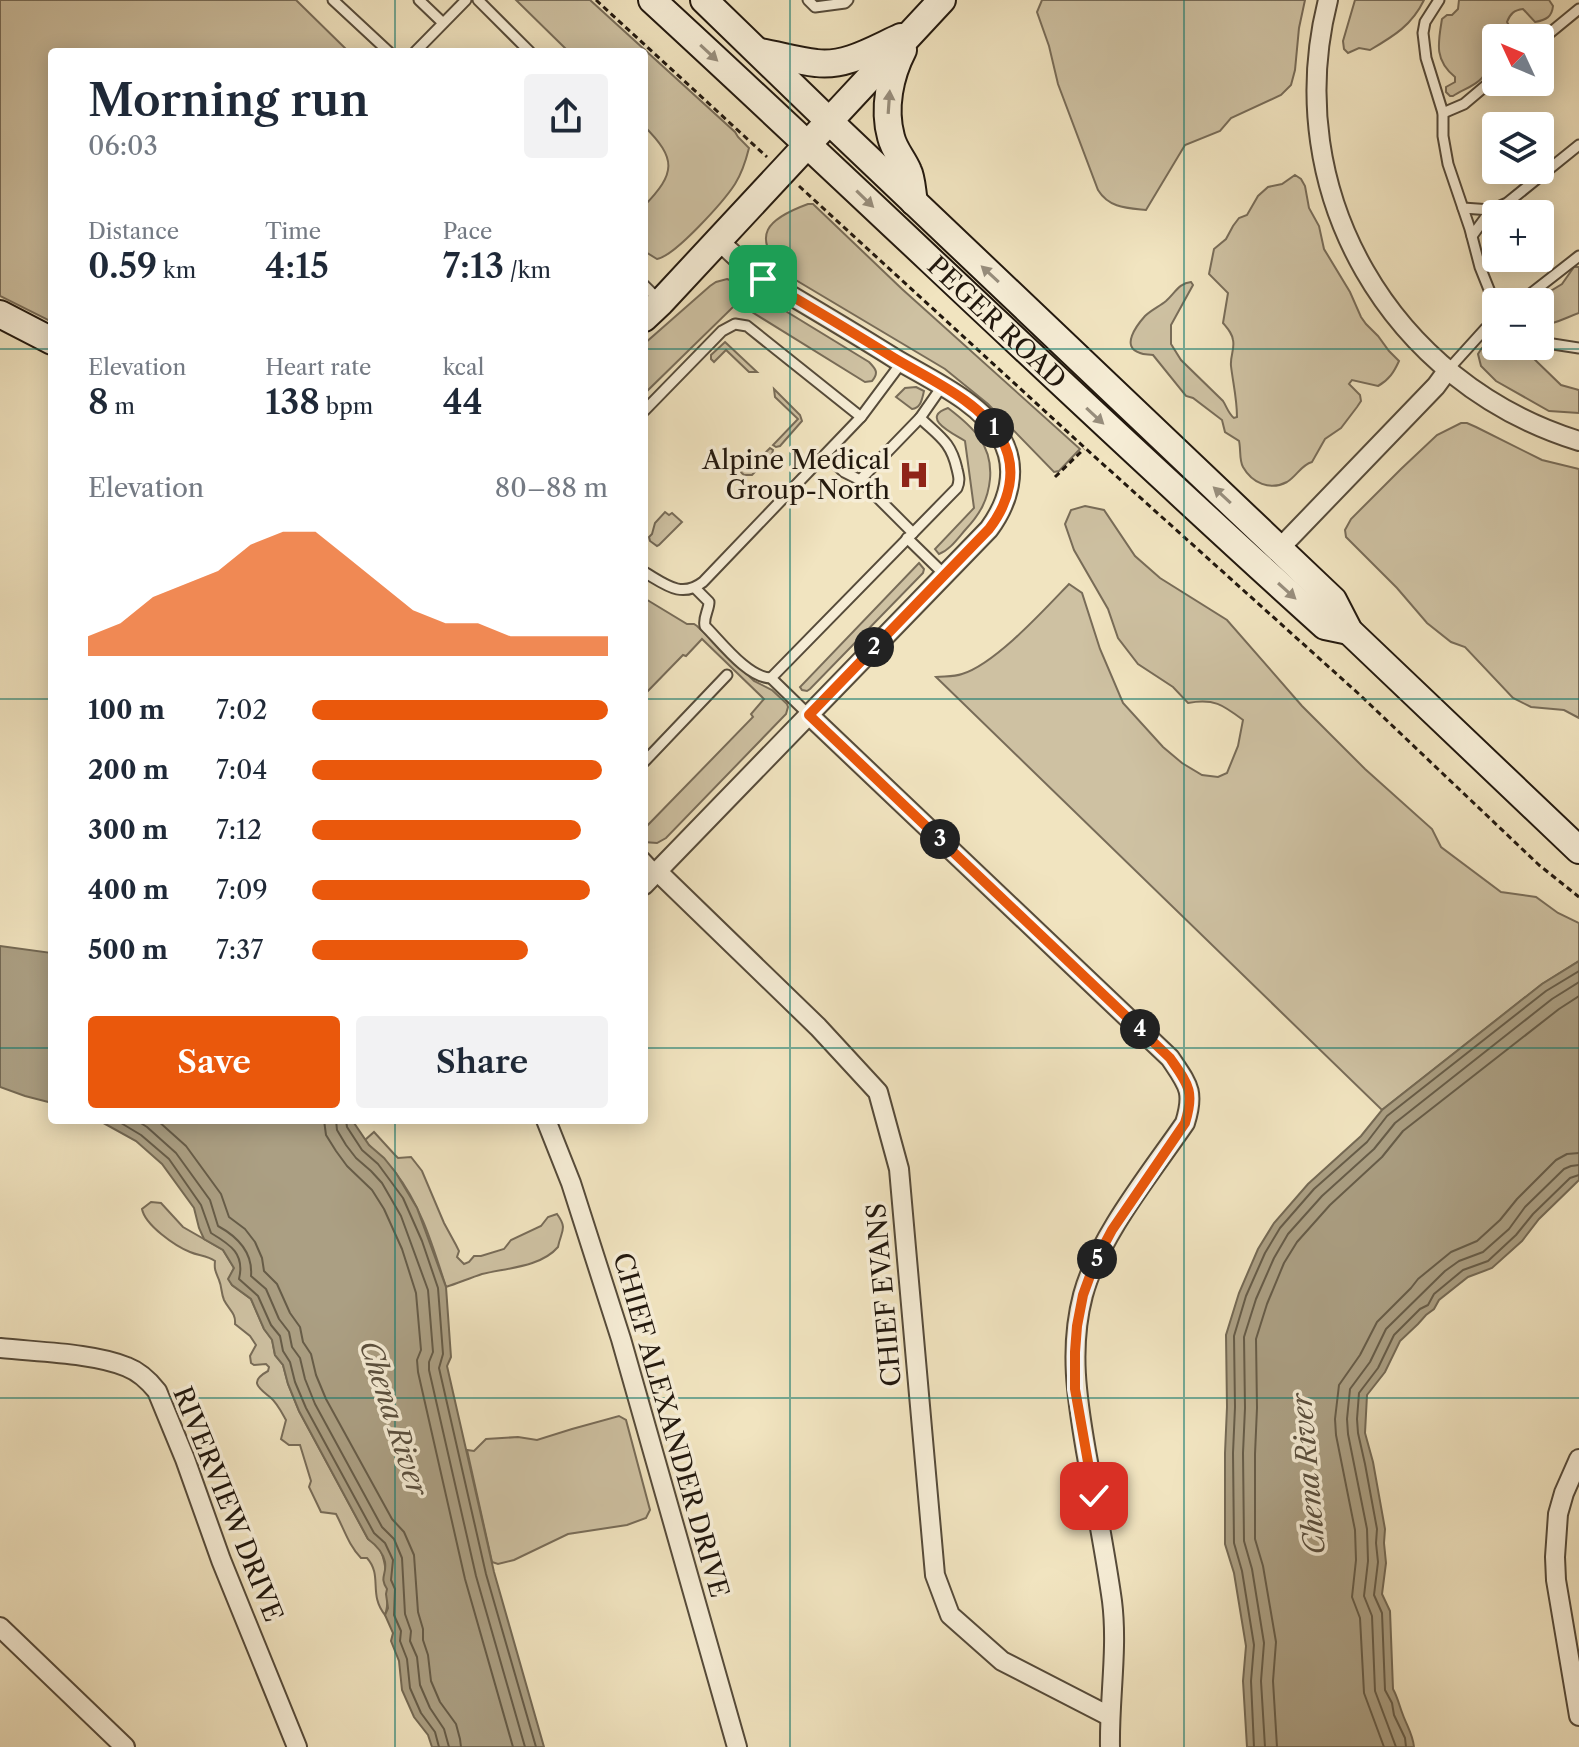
<!DOCTYPE html>
<meta charset="utf-8">
<style>
body{margin:0;font-family:"Libre Caslon Text",serif;background:#f2f2f3;color:#1f2937;height:100vh;display:flex;flex-direction:column;font-size:30px;white-space:nowrap}
*{box-sizing:border-box;margin:0}
p{font-size:26px;color:#747a83}
.icon{flex:none;width:44px;height:44px;fill:none;stroke:currentColor;stroke-width:2;stroke-linecap:round;stroke-linejoin:round}
.map{position:relative;flex:1;overflow:hidden}
.panel{position:absolute;left:48px;top:48px;width:600px;height:1076px;display:flex;flex-direction:column;background:#fff;border-radius:8px;box-shadow:0 4px 20px #0003}
.panel>*{flex:none}
.needle{width:52px;rotate:314deg}
.controls{position:absolute;left:1482px;top:24px;display:grid;gap:16px}
.controls a{display:grid;place-items:center;width:72px;height:72px;border-radius:8px;background:#fff;box-shadow:0 4px 20px #0003;font-size:40px}
.pin{position:absolute;display:grid;place-items:center;width:68px;height:68px;color:#fff;margin:-34px;border-radius:16px;box-shadow:0 4px 12px #0006}
.km{position:absolute;width:40px;height:40px;margin:-20px;border-radius:50%;background:#222;color:#fff;font-size:22px;line-height:40px;text-align:center}
.round{display:grid;place-items:center;flex:none;width:84px;height:84px;border-radius:8px;background:#f2f2f3}
.head{display:flex;align-items:center;justify-content:space-between;height:136px;padding:0 40px}
h1{font-size:44px;font-weight:600;line-height:60px}
.stats{display:grid;grid-template-columns:repeat(3,1fr);gap:12px;height:136px;padding:8px 40px}
.stats div{display:grid;align-content:center}
.stats b{font-size:34px;font-weight:600}
.stats small{font-size:22px;font-weight:400}
.stats p{font-size:22px}
.chart{height:224px;padding:16px 40px}
.chart p{display:flex;justify-content:space-between}
.chart svg{width:100%;height:144px;margin-top:8px;fill:#ea580c;opacity:.7}
.action{display:flex;gap:16px;margin-top:auto;padding:16px 40px}
.action a{flex:1;height:92px;border-radius:8px;background:#ea580c;color:#fff;font-size:32px;font-weight:600;line-height:92px;text-align:center}
.action a+a{background:#f2f2f3;color:#1f2937}
ul{padding:0 40px;list-style:none;font-size:26px}
li{display:grid;grid-template-columns:128px 96px 1fr;align-items:center;height:60px}
li i{height:20px;border-radius:10px;background:#ea580c}
.map>svg:first-child{display:block}
</style>
<div class="map">
<svg width="1579" height="1747" viewBox="0 0 1579 1747">
<rect width="100%" height="100%" fill="#f1e4c0"/>
<filter id="stains"><feTurbulence type="fractalNoise" baseFrequency=".0025" numOctaves="4"/><feColorMatrix values="0 0 0 0 .2 0 0 0 0 .09 0 0 0 0 .02 0 0 0 .5 -.17"/></filter>
<radialGradient id="worn" r=".72"><stop offset=".6" stop-color="#630" stop-opacity="0"/><stop offset="1" stop-color="#630" stop-opacity=".3"/></radialGradient>
<g fill="#cec1a2" stroke="#786c58" stroke-width="2">
<polygon points="0,0 296,0 349,52 52,52 52,322 0,296"/>
<path d="M516 0H590L735 132 738 137 749 148C746 160 742 173 735 184 724 201 675 256 657 259L644 251V206C676 173 677 159 644 126V52H569Z"/>
<path d="M1042 0H1305L1299 28 1295 70 1291 85 1281 95 1231 118 1220 131 1185 145 1146 210C1127 208 1109 208 1098 190L1058 84 1049 46 1037 12Z"/>
<path d="M1355 0H1424C1412 25 1394 36 1370 50L1359 48 1348 53 1344 49 1343 41Z"/>
<path d="M1459 0H1549L1553 6C1552 17 1546 20 1535 22L1523 9C1514 10 1510 14 1507 22L1516 38H1496V42L1488 40C1476 57 1493 66 1482 78 1475 86 1462 90 1453 96H1450L1446 92V87L1455 82V77C1434 60 1438 43 1442 19L1447 15H1452L1458 9Z"/>
<path d="M1295 175 1301 179 1305 186 1309 208 1319 226 1324 249 1350 292 1361 317 1366 324 1378 336 1389 351 1399 361C1394 372 1389 380 1378 386L1352 380 1349 384 1360 395 1361 401 1357 407 1341 428 1325 439 1312 462C1301 465 1297 476 1287 482 1270 491 1252 483 1243 467 1239 460 1241 449 1239 441L1225 432 1222 420 1193 398 1186 396 1153 355C1149 354 1144 355 1140 353 1120 347 1137 325 1145 316 1151 310 1160 306 1166 301 1175 293 1179 283 1191 282L1193 285 1171 325V344L1181 360 1223 401C1227 407 1228 413 1234 418L1237 417C1237 399 1233 383 1231 366 1230 356 1235 349 1233 340 1232 333 1228 329 1223 323L1228 293 1209 274 1214 249 1226 239 1233 226 1239 218 1247 215 1258 196 1268 187 1282 184Z"/>
<path d="M808 204H813L902 289 1080 449 1059 471 1054 472 988 404 945 369 784 273C750 235 767 219 808 204Z"/>
<path d="M1574 267H1579V313C1567 317 1552 326 1540 325V302H1538L1544 295 1562 284Z"/>
<path d="M727 279 743 285 869 362C876 369 879 373 872 381L865 382 739 304 734 306 644 394V344L710 286 716 282Z"/>
<path d="M1496 339V346H1516L1521 348 1528 353 1561 385 1579 390V413L1549 411 1496 381 1481 366 1478 354C1482 346 1487 342 1496 339Z"/>
<polygon points="725,342 757,372 749,372 726,350 714,362 711,359 711,355"/>
<path d="M916 387 924 391C922 399 921 408 912 409L896 397 905 388Z"/>
<polygon points="774,389 800,415 802,421 780,446 776,447 773,445 798,419 775,397"/>
<path d="M948 408C973 427 993 445 990 479 988 500 980 514 966 529 958 538 950 550 939 554L935 549 974 508 965 441C954 434 919 418 948 408Z"/>
<polygon points="1461,423 1467,423 1476,427 1542,460 1579,469 1579,718 1564,710 1531,707 1513,698 1465,647 1451,642 1427,623 1397,588 1346,537 1345,530 1351,519 1401,469 1437,435"/>
<polygon points="770,448 773,450 772,454 752,475 744,475 736,468 742,462 749,469"/>
<path d="M1085 506 1104 510 1135 556 1160 578 1227 620 1302 706 1365 769 1432 829 1441 847 1501 892 1536 897 1558 913 1579 923V961L1542 984 1382 1110 936 677C944 676 954 677 962 674 995 664 1044 610 1069 584L1082 593 1100 649 1123 703 1163 747 1182 763 1202 775 1218 777 1227 773 1238 746 1243 720C1223 705 1214 698 1188 703L1173 687 1138 664 1118 638 1108 609 1074 550 1065 524 1071 510Z"/>
<polygon points="665,512 669,515 672,513 682,522 659,545 657,546 650,541 649,537 652,534 655,523"/>
<polygon points="919,563 924,569 923,573 810,689 807,691 802,690 800,687"/>
<polygon points="644,598 687,624 694,624 697,626 754,681 772,690 787,704 788,707 786,714 666,838 657,843 644,842 644,829 753,717 751,714 764,699 702,639 686,656 683,655 644,695"/>
<path d="M374 1132 395 1155 398 1158 411 1157 422 1171 444 1223 456 1245 459 1251 457 1257 464 1264 469 1262 474 1256H481L504 1249 511 1240 541 1226 548 1217 557 1214C568 1229 561 1231 558 1247 541 1267 507 1268 482 1274 470 1278 458 1283 446 1287 433 1247 421 1205 395 1172 386 1160 373 1152 365 1140Z"/>
<path d="M151 1202 161 1203 183 1227 223 1250 234 1268 229 1279 232 1285 251 1299 264 1329 272 1339 275 1355 283 1365 288 1384 299 1411 368 1539C372 1542 376 1544 379 1548 387 1560 390 1602 385 1615 368 1594 383 1576 367 1558H361C349 1546 344 1529 336 1514L321 1512 309 1487 311 1481 300 1445H289L281 1439 286 1420C282 1413 277 1403 271 1398 259 1388 248 1382 268 1371L269 1367 266 1364 254 1365 251 1363 250 1356 256 1345 250 1336 235 1324C236 1313 229 1310 224 1300 221 1293 222 1287 219 1280 216 1272 214 1270 215 1261 207 1255 199 1256 190 1252 175 1246 145 1225 142 1209Z"/>
<polygon points="619,1416 626,1420 650,1510 646,1518 627,1525 568,1534 514,1560 498,1564 492,1562 467,1450 474,1451 486,1439 518,1437 537,1440 572,1429"/>
</g>
<g fill="#ab9f83" stroke="#746954" stroke-width="2">
<polygon points="0,946 52,953 52,1103 25,1096 0,1087"/>
<path d="M1579 961V1180L1539 1219 1522 1241 1492 1268 1468 1277 1439 1300 1434 1309 1426 1315 1418 1324 1400 1341 1385 1372 1367 1395 1365 1433 1373 1462 1385 1529 1384 1543 1386 1563 1382 1594 1390 1611 1393 1689C1398 1698 1399 1705 1403 1715 1407 1726 1413 1735 1414 1747H1247L1243 1681 1246 1646 1234 1573 1225 1544V1453L1227 1407 1226 1335 1239 1293 1258 1249 1274 1223 1308 1184 1361 1136 1382 1110 1542 984Z"/>
<path d="M98 1120H352L369 1145 384 1158 396 1173 417 1208 446 1287 451 1357 447 1366 494 1572 544 1747H432L428 1735 414 1717 402 1690 399 1661 391 1641 393 1633 385 1615 388 1608 386 1594 387 1589C379 1577 387 1575 385 1562 383 1552 376 1545 368 1539L299 1411 288 1384 283 1365 275 1355 272 1340 264 1329 251 1299 232 1285 228 1279 234 1268 223 1250 204 1239 199 1228 194 1208 162 1164 136 1141Z"/>
</g>
<g fill="none" stroke-linecap="round" stroke-linejoin="round">
<g stroke="#665c48" stroke-width="2">
<path d="M116 1120 141 1135 169 1159 201 1205 211 1233C231 1245 245 1254 239 1279L258 1296 271 1325 280 1336 283 1351 290 1362 295 1382 306 1408 374 1533 385 1543 393 1560 391 1580 395 1589 394 1615 401 1631 400 1641 407 1659 410 1688 421 1713 435 1732 439 1747"/>
<path d="M136 1120 147 1127 176 1153 210 1200 218 1226C238 1237 253 1253 251 1276L266 1289 279 1319 289 1332 292 1347 300 1358 305 1379 315 1404 382 1527 394 1539 402 1558 405 1614 411 1631 410 1641 417 1657 420 1685 430 1708 444 1729 449 1747"/>
<polyline points="157,1120 186,1146 221,1194 229,1217 245,1229 255,1242 262,1258 264,1271 277,1284 290,1313 300,1327 303,1342 311,1354 316,1375 326,1399 392,1519 404,1532 414,1555 418,1612 423,1629 423,1640 428,1655 431,1681 440,1702 456,1724 460,1739 461,1747"/>
<polyline points="324,1120 326,1135 336,1151 347,1166 372,1190 384,1209 402,1249 416,1293 421,1350 417,1360 418,1372 465,1579 513,1747"/>
<polyline points="336,1120 337,1130 346,1145 356,1158 371,1171 382,1183 401,1216 428,1290 433,1352 429,1362 429,1370 476,1576 525,1747"/>
<polyline points="346,1120 347,1127 362,1150 378,1164 403,1198 422,1241 438,1288 443,1354 439,1368 486,1574 536,1747"/>
<polyline points="1254,1747 1251,1681 1254,1645 1242,1571 1234,1543 1233,1453 1235,1407 1234,1336 1246,1296 1265,1253 1280,1228 1314,1189 1367,1142 1387,1116 1546,991 1579,971"/>
<polyline points="1265,1747 1261,1681 1264,1643 1252,1569 1244,1541 1243,1453 1245,1408 1244,1337 1256,1299 1274,1258 1288,1234 1322,1196 1374,1149 1395,1123 1552,999 1579,982"/>
<polyline points="1277,1747 1273,1681 1276,1642 1263,1566 1255,1539 1255,1454 1257,1408 1256,1339 1267,1304 1284,1263 1297,1242 1330,1205 1382,1157 1403,1131 1559,1009 1579,996"/>
<polyline points="1384,1747 1364,1693 1360,1618 1352,1597 1356,1560 1355,1530 1336,1435 1335,1419 1339,1385 1360,1355 1377,1322 1411,1288 1418,1279 1451,1252 1477,1241 1500,1220 1517,1199 1556,1160 1567,1154 1579,1153"/>
<polyline points="1396,1747 1375,1691 1372,1616 1364,1596 1368,1561 1367,1529 1348,1434 1347,1419 1350,1389 1370,1362 1386,1329 1445,1271 1459,1261 1483,1252 1509,1229 1525,1207 1564,1169 1571,1166 1579,1165"/>
<polyline points="1406,1747 1405,1738 1394,1715 1392,1703 1385,1690 1382,1613 1374,1595 1378,1562 1376,1543 1377,1529 1365,1464 1358,1433 1357,1419 1359,1393 1378,1368 1394,1335 1420,1309 1428,1305 1434,1294 1463,1270 1488,1261 1516,1235 1533,1214 1570,1178 1579,1175"/>
</g>
<g stroke="#564b3a" stroke-width="13">
<g id="lane">
<polyline points="333,0 389,52"/>
<polyline points="419,0 443,23"/>
<polyline points="478,0 530,52"/>
<polyline points="808,0 815,7 845,3 848,0"/>
<polyline points="1439,0 1425,22 1423,33 1426,58 1443,113 1443,136 1448,164 1470,229 1480,267 1496,307"/>
<polyline points="1540,41 1579,9"/>
<polyline points="415,52 466,0"/>
<polyline points="1443,113 1464,104 1496,77"/>
<polyline points="1463,208 1491,210 1507,203 1579,145"/>
<polyline points="1472,236 1491,210"/>
<polyline points="644,285 659,300"/>
<polyline points="1520,302 1579,256"/>
<polyline points="1540,342 1579,348"/>
<polyline points="1447,371 1485,329 1496,323"/>
<polyline points="644,411 722,331 735,324 747,326 861,417 902,362"/>
<polyline points="826,455 844,472 860,480 913,533"/>
<polyline points="860,480 920,418"/>
<polyline points="907,538 945,575"/>
<path d="M644 572C665 584 681 599 703 582L861 417"/>
<path d="M695 588 709 602C709 610 703 617 705 626 721 642 748 678 771 678"/>
<path d="M809 715 771 678 957 488C960 481 959 477 957 469 951 442 940 437 920 418L943 385"/>
<polyline points="644,762 727,675"/>
<polyline points="644,857 657,871"/>
</g>
</g>
<g stroke="#564b3a" stroke-width="22">
<g id="street">
<path d="M1328 0C1279 192 1391 383 1579 441"/>
<polyline points="1279,549 1436,386 1447,371"/>
<path d="M809 715 1170 1058C1188 1085 1195 1091 1185 1123 1150 1174 1099 1236 1083 1295 1069 1348 1077 1399 1086 1451 1095 1501 1105 1551 1112 1601 1118 1649 1109 1699 1110 1747"/>
<polyline points="657,871 818,1027 878,1092 899,1169 935,1575 950,1615 1002,1661 1109,1716"/>
<path d="M644 885 989 529C1008 503 1019 469 1001 438 981 402 929 379 894 358 851 331 807 305 763 279L747 267 718 240"/>
<polyline points="546,1120 571,1183 621,1339 737,1747"/>
<path d="M0 1348C36 1352 95 1353 127 1367 140 1372 149 1381 157 1391L185 1459 221 1560 297 1747"/>
<polyline points="1579,1459 1564,1493 1558,1514 1555,1557 1556,1580 1579,1716"/>
<polyline points="0,1627 125,1747"/>
</g>
</g>
<g stroke="#22180e" stroke-width="30">
<g id="secondary">
<path id="s1" d="M652 0C877 207 1097 421 1325 626L1349 631"/>
<polyline points="704,0 830,122 1333,600 1349,631 1579,850"/>
<path d="M903 50C890 75 883 108 891 137 894 150 903 159 908 171 912 179 912 192 914 202"/>
<path d="M759 52C778 55 797 61 816 63 846 67 874 49 901 37"/>
<polyline points="0,314 52,341"/>
<polyline points="644,318 661,302 942,0"/>
</g>
</g>
<g stroke="#22180e" stroke-width="3" stroke-dasharray="6 4" stroke-linecap="butt">
<polyline points="596,0 767,157"/>
<polyline points="799,186 1085,448 1360,695 1539,865 1579,897"/>
<polyline points="1055,477 1084,449"/>
</g>
<use href="#lane" stroke="#f6edd6" stroke-width="9"/>
<use href="#street" stroke="#f6edd6" stroke-width="18"/>
<use href="#secondary" stroke="#f6edd6" stroke-width="26"/>
</g>
<defs><path id="oneway-solid" d="M-6-.8H1V-3.2L6.5 0L1 3.2V.8H-6Z" transform="scale(2)"/></defs>
<g fill="#978d7c">
<use href="#oneway-solid" transform="translate(709 53) rotate(43)"/>
<use href="#oneway-solid" transform="translate(889 102) rotate(-86)"/>
<use href="#oneway-solid" transform="translate(865 199) rotate(44)"/>
<use href="#oneway-solid" transform="translate(990 274) rotate(-137)"/>
<use href="#oneway-solid" transform="translate(1095 416) rotate(43)"/>
<use href="#oneway-solid" transform="translate(1222 495) rotate(-137)"/>
<use href="#oneway-solid" transform="translate(1287 591) rotate(42)"/>
</g>
<g fill="none" stroke-linecap="round" stroke-linejoin="round">
<g stroke="#fff" stroke-width="16">
<path id="route" d="M763 279C807 305 851 331 894 358 929 379 981 402 1001 438 1019 469 1009 503 989 529L809 715 1170 1058C1188 1084 1195 1091 1185 1123L1112 1230 1095 1262 1083 1295 1077 1326 1075 1352V1389L1094 1496"/>
</g>
<use href="#route" stroke="#ea580c" stroke-width="10"/>
</g>
<path fill="none" stroke="#0f766e" stroke-width="2" stroke-opacity="0.55" d="M395 0V52M790 0V1747M1184 0V1747M0 349H52M644 349H1579M0 699H52M644 699H1579M0 1048H52M644 1048H1579M395 1120V1747M0 1398H1579"/>
<defs>
<g id="hospital-bare" transform="scale(2.4)"><path d="M-5-5h3v3.5h4V-5h3V5h-3V1.5h-4V5h-3Z" fill="#8f2418" stroke="#f6edd6" stroke-width="2.5" paint-order="stroke"/></g>
</defs>
<g fill-rule="evenodd">
<use href="#hospital-bare" x="914" y="475"/>
</g>
<g text-anchor="middle" dominant-baseline="central" stroke-width="7" stroke-linejoin="round" paint-order="stroke">
<g font-size="26" fill="#22180e" stroke="#f6edd6">
<text stroke="none"><textPath href="#s1" startOffset="472">PEGER ROAD</textPath></text>
<text transform="translate(884 1295) rotate(-95)">CHIEF EVANS</text>
<text transform="translate(671 1425) rotate(74)">CHIEF ALEXANDER DRIVE</text>
<text transform="translate(228 1504) rotate(68)">RIVERVIEW DRIVE</text>
</g>
<g font-size="26" fill="#22180e" stroke="#f6edd6" text-anchor="end">
<text x="890" y="460">Alpine Medical<tspan x="890" dy="30">Group-North</tspan></text>
</g>
<g font-size="28" font-style="italic" fill="#594e3d" stroke="#f6edd6">
<text transform="translate(394 1418) rotate(72)">Chena River</text>
<text transform="translate(1308 1474) rotate(-95)">Chena River</text>
</g>
</g>
<rect width="100%" height="100%" filter="url(#stains)"/>
<rect width="100%" height="100%" fill="url(#worn)"/>
</svg>
<div class="controls">
<a><svg class="needle" viewBox="-14 -14 28 28"><path d="M0-13l5 13h-10z" fill="#e53935"/><path d="M0 13l5-13h-10z" fill="#747a83"/></svg></a>
<a><svg class="icon" aria-label="layers" viewBox="0 0 24 24"><path d="M12 4l9 5-9 5-9-5zM3 14l9 5 9-5"/></svg></a>
<a>+</a>
<a>−</a>
</div>
<div class="pin" style="left:763px;top:279px;background:#1e9e55"><svg class="icon" aria-label="arrive" viewBox="0 0 24 24"><path d="M6 21V4h12l-3 4 3 4H6"/></svg></div>
<div class="pin" style="left:1094px;top:1496px;background:#d93025"><svg class="icon" aria-label="check" viewBox="0 0 24 24"><path d="M5 12l5 5 9-10"/></svg></div>
<b class="km" style="left:994px;top:428px">1</b>
<b class="km" style="left:874px;top:647px">2</b>
<b class="km" style="left:940px;top:839px">3</b>
<b class="km" style="left:1140px;top:1029px">4</b>
<b class="km" style="left:1097px;top:1259px">5</b>
<section class="panel">
<div class="head"><div><h1>Morning run</h1><p>06:03</p></div><a class="round"><svg class="icon" aria-label="share" viewBox="0 0 24 24"><path d="M12 15V3M7 8l5-5 5 5M5 13v7h14v-7"/></svg></a></div>
<div class="stats">
<div><p>Distance</p><b>0.59<small> km</small></b></div>
<div><p>Time</p><b>4:15</b></div>
<div><p>Pace</p><b>7:13<small> /km</small></b></div>
</div>
<div class="stats">
<div><p>Elevation</p><b>8<small> m</small></b></div>
<div><p>Heart rate</p><b>138<small> bpm</small></b></div>
<div><p>kcal</p><b>44</b></div>
</div>
<div class="chart"><p><span>Elevation</span>80–88 m</p>
<svg viewBox="0 0 160 44" preserveAspectRatio="none"><path d="M0 44V38L10 34L20 26L30 22L40 18L50 10L60 6L70 6L80 14L90 22L100 30L110 34L120 34L130 38L140 38L150 38L160 38V44z"/></svg>
</div>
<ul>
<li><b>100 m</b>7:02<i style="width:100%"></i></li>
<li><b>200 m</b>7:04<i style="width:98%"></i></li>
<li><b>300 m</b>7:12<i style="width:91%"></i></li>
<li><b>400 m</b>7:09<i style="width:94%"></i></li>
<li><b>500 m</b>7:37<i style="width:73%"></i></li>
</ul>
<div class="action"><a>Save</a><a>Share</a></div>
</section>
</div>
